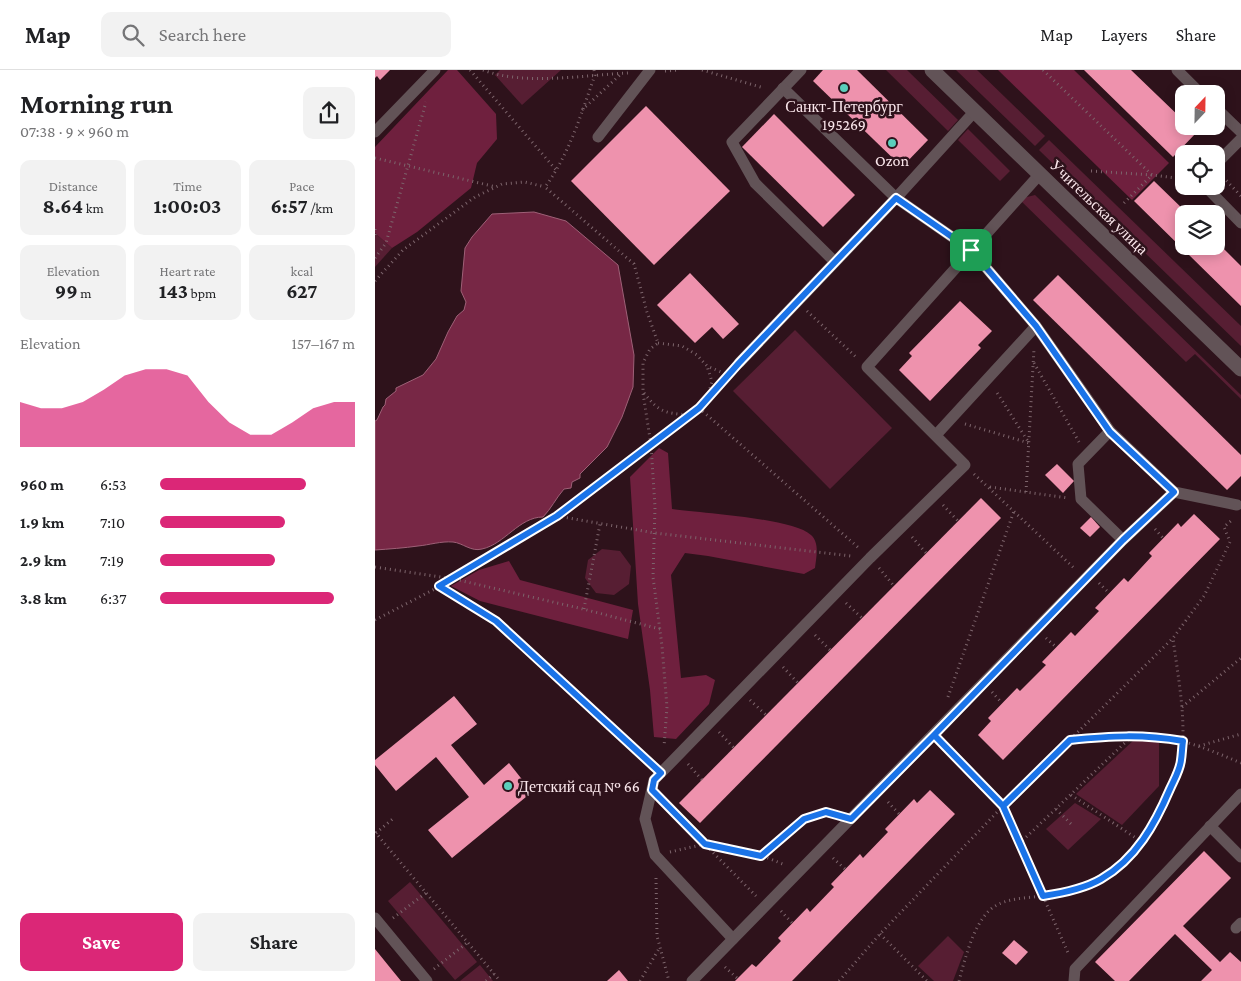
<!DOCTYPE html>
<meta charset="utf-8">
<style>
body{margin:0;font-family:"Crimson Pro",serif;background:#f2f2f2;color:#202124;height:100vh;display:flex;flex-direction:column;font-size:19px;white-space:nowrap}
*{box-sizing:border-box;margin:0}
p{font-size:16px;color:#757577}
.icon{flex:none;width:28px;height:28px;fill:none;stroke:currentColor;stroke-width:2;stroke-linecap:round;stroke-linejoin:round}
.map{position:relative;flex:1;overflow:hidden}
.sheet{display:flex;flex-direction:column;background:#fff;width:375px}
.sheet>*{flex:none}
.needle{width:32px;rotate:22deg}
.fabs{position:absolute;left:800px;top:15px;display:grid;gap:10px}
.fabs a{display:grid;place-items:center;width:50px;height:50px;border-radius:10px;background:#fff;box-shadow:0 2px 12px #0003;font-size:25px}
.pin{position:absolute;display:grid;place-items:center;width:42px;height:42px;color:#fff;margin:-21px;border-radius:10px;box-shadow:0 2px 8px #0006}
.round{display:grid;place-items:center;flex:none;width:52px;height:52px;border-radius:10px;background:#f2f2f2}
.headline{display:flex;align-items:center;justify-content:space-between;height:85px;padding:0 20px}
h1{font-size:28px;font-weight:700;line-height:38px}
.figures{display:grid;grid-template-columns:repeat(3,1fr);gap:8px;height:85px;padding:5px 20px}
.figures div{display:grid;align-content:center;border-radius:10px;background:#f2f2f2;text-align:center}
.figures b{font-size:21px;font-weight:700}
.figures small{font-size:14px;font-weight:400}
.figures p{font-size:14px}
.chart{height:140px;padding:10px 20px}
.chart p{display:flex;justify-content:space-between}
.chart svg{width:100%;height:90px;margin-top:5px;fill:#db2777;opacity:.7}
.button{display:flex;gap:10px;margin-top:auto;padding:10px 20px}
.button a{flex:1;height:58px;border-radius:10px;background:#db2777;color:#fff;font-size:20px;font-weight:700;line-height:58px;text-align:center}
.button a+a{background:#f2f2f2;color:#202124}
ul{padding:0 20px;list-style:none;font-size:16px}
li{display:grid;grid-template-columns:80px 60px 1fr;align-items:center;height:38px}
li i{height:12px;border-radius:6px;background:#db2777}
header{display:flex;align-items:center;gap:30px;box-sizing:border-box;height:70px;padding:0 25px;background:#fff;border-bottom:1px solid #e0e0e0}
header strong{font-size:24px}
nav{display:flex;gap:28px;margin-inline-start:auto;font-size:18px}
.search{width:350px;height:45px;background:#f2f2f2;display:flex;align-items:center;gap:12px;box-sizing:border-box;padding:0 18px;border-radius:10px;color:#757577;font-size:19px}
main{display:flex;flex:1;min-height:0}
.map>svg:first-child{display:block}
</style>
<header>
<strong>Map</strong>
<div class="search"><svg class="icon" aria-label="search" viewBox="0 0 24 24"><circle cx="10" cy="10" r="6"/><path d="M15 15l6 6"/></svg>Search here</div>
<nav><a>Map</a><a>Layers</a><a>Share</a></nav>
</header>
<main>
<section class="sheet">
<div class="headline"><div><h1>Morning run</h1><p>07:38 · 9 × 960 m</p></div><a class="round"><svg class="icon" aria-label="share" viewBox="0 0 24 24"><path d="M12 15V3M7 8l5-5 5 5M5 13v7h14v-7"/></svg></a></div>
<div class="figures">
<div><p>Distance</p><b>8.64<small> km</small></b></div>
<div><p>Time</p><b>1:00:03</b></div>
<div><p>Pace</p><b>6:57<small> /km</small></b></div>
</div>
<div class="figures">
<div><p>Elevation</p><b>99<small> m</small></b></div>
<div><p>Heart rate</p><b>143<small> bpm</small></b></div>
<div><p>kcal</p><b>627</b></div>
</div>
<div class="chart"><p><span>Elevation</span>157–167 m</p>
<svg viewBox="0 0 160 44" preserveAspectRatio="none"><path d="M0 44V22L10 25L20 25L30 22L40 16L50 9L60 6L70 6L80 9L90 22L100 32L110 38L120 38L130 32L140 25L150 22L160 22V44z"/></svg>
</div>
<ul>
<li><b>960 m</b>6:53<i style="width:75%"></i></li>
<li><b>1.9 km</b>7:10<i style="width:64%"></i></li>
<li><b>2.9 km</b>7:19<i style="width:59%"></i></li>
<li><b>3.8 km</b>6:37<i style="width:89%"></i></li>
</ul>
<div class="button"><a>Save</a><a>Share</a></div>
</section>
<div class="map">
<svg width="866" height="911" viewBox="0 0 866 911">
<rect width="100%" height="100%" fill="#2e121b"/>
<g fill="#571e33">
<polygon points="125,0 186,0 147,35 120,5"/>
<polygon points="511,0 532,0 583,50 573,61"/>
<polygon points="581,0 602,0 670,66 660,76"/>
<polygon points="593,59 635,101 625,111 583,70"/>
<polygon points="674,70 866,256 866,276 664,80"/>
<polygon points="660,125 866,325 866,329 820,284 811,292 644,129"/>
<polygon points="0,163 17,178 0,197"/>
<polygon points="420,260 517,358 455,419 358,321"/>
<polygon points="227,479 245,481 256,496 254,514 239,525 221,523 210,508 213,490"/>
<polygon points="760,669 784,672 784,716 747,755 701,724"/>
<polygon points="700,733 726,749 693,780 671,759"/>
<polygon points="35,812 102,892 80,910 13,831"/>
<polygon points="573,866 589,882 578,911 559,911 543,896"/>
<polygon points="105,895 118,911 85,911"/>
</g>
<g fill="#6f203e">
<polygon points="73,0 82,0 121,44 122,69 102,93 96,118 42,162 17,178 0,163 0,77"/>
<polygon points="623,0 699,0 794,93 757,130"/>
<path d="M284 378 293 383 297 439C326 443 417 448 436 465 445 473 441 488 440 498L429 504 333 486 310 483 296 505 306 608 331 605 340 610 334 634 301 669 279 667 275 620 263 534 255 407Z"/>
<polygon points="134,491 145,510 258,540 253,569 105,531 76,516 104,500"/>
</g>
<path fill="#772745" stroke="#9e6077" d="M159 142 191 151 243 195 259 285 258 317 247 347 232 377 205 404V408L197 412 196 418 189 419C181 428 176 439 168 447 144 447 130 474 107 479 96 482 88 473 78 472 66 471 54 475 43 476 29 478 14 479 0 480V351L2 350 8 337 10 335 11 329 21 321V318L48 305 61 289 73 262 82 246 89 240 91 232 86 221 90 178 97 167 117 144Z"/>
<g fill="#ee92ad">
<polygon points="0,0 15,0 5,10 2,6 0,8"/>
<polygon points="448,0 482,0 553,70 527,97 438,11"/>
<polygon points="709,0 756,0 809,51 809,56 814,56 821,63 798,87"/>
<polygon points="271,36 355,121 279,195 196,111"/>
<polygon points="399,44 480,125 448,157 367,77"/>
<polygon points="779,111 813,144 809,144 809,176 841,176 841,171 866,196 866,236 759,131"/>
<polygon points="315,203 364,254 348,269 337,257 320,273 282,235"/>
<polygon points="683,205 866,385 866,406 852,420 658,230"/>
<polygon points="585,231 617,261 603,275 606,278 555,331 524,300 537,286 534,283"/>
<polygon points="682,394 699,411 688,423 670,405"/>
<polygon points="606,428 626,448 325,753 304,733"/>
<polygon points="819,444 845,469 628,690 603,665 616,651 613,648 642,618 645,621 671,595 667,592 696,562 700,566 724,541 720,538 749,508 753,512 777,486 774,483 803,453 806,457"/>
<polygon points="716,447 725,457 715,467 705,458"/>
<polygon points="79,626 102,654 76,675 109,715 134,693 157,722 77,788 53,760 94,727 61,687 21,721 0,695 0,690"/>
<polygon points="555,720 580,744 417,911 360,911 377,894 381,897 406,871 403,868 432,838 435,842 459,817 456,814 485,784 488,788 513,762 510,759 539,729 542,733"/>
<polygon points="829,781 856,808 808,856 845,892 855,882 866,892 866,911 826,911 837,900 800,864 754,911 740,911 720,892"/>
<polygon points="639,870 653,882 641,895 627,883"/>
<polygon points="0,879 17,900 26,911 0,911"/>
<polygon points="244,900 253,911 232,911"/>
</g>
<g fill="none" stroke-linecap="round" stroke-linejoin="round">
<g stroke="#7d656c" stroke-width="3" stroke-dasharray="1 4" stroke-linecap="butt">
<polyline points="95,0 182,101"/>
<path d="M108 0C149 16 209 5 253 3"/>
<path d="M219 0 220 5C206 44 195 83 170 117L259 194 272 242 283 273 275 279 268 293V323L276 375 280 437 278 507 287 576 292 637 289 677"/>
<polyline points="327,0 389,18"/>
<polyline points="668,0 777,105 749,133"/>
<polyline points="290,1 304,0"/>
<polyline points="207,40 246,4"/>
<polyline points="0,88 121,117"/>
<polyline points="716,101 777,105 809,109"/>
<polyline points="848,107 866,126"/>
<polyline points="0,159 0,168"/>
<polyline points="0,188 11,173 51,32"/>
<polyline points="0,211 28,180 100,127 127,114 150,112 170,117"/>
<polyline points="432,241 482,288"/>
<polyline points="283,273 307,276 322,285 332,296 353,305"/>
<polyline points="659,293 704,372"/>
<path d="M269 323C284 342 289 343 314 345"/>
<polyline points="332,328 337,312 332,296"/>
<polyline points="324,338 485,479"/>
<polyline points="590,354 654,373 621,321"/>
<polyline points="599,404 700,499"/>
<polyline points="615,417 693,428"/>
<polyline points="651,422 659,279"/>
<polyline points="568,435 583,451"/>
<polyline points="182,446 280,463 476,486"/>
<polyline points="780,459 788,468"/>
<polyline points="537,467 551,483"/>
<polyline points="0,497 79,509 182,446 324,338 354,304"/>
<polyline points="504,498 519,516"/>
<polyline points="724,513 734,523"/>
<polyline points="64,516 121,551 276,694"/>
<polyline points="471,533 487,548"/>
<polyline points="209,539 225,454"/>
<polyline points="0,550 79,509 208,539 285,559"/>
<polyline points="440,565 455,580"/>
<polyline points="671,568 681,577"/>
<polyline points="408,597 423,613"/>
<polyline points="617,622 627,633"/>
<polyline points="573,627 639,441"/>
<polyline points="375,630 391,645"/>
<polyline points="807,637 866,588"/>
<polyline points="344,662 359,678"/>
<path d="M695 670C723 667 751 663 779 666 809 669 838 681 866 693"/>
<polyline points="568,674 628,736 694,885"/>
<polyline points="824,676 866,664"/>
<polyline points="313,694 327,710"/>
<polyline points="696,725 767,772"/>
<polyline points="513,732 524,744"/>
<polyline points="289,733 381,826"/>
<polyline points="681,739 698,756"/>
<polyline points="0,762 125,911"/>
<polyline points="1,763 20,747"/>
<polyline points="644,774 758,665"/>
<polyline points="295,782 330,774 383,784 410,795"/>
<path d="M386 786C406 769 432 736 460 745"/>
<polyline points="458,788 470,799"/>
<polyline points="281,808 282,866 294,911"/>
<polyline points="406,841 417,853"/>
<polyline points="18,848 51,823"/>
<polyline points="505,864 552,911"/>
<polyline points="350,897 363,909"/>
<polyline points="59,899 93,872"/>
<polyline points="111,911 119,904"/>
<polyline points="265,911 285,877"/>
<polyline points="464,911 505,864 628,736 798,568 829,526 855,472 849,457 858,449"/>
<path d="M584 911C590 889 600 846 622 835 635 828 652 828 667 826 682 824 697 821 711 816 753 799 776 761 794 721 798 712 805 700 806 690 812 650 803 608 798 568"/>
</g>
<g stroke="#625357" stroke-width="11">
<polyline points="426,0 357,72 380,113 460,192"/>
<polyline points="802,0 826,24"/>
<polyline points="841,38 866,62"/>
<polyline points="600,41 521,128 596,180 661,256 735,361 799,422"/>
<polyline points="0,62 60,0"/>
<polyline points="223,67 275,0"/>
<polyline points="841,94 866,69"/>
<polyline points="830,116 866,153"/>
<polyline points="364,293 521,128 408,18"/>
<polyline points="561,365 661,256"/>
<polyline points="748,470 799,422 862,435"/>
<polyline points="835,756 866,787"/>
<polyline points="0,848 52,911"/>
<polyline points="861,858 866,853"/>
<polyline points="358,869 280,785 270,749 279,710 495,488 590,395 492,297 665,104"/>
<polyline points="317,911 748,470 706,429 703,394 735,361"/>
<polyline points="699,911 700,899 866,724"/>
</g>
<polyline stroke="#625357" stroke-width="15" points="557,0 866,299"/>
</g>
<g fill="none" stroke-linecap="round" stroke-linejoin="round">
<g stroke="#fff" stroke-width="10">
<path id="route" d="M596 180 521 128 364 293 324 338 182 446 64 516 121 551 286 703 279 710 277 720 330 774 386 786 429 749 451 742 476 749 559 665 628 736 668 826C688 823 709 819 726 809 761 789 780 754 795 719 799 710 805 700 806 690 807 684 807 677 808 671 767 664 736 666 695 670L628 736 559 665 748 470 799 422 735 362 661 256 596 180"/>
</g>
<use href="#route" stroke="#1a73e8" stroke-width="6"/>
</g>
<g fill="#5bcebb" stroke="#2e121b" stroke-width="2">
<circle cx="469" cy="18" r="5"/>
<circle cx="517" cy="73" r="5"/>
<circle cx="133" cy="716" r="5"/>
</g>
<g text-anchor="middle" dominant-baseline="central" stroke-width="5" stroke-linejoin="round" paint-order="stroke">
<g font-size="16" fill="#fae6eb" stroke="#2e121b">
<text x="469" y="36">Санкт-Петербург<tspan x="469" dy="18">195269</tspan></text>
<text x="517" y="90">Ozon</text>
<text x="143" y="716" text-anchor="start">Детский сад № 66</text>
</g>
<g font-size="16" fill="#fae6eb" stroke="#2e121b">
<text transform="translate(724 137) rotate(44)">Учительская улица</text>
</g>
</g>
</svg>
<div class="fabs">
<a><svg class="needle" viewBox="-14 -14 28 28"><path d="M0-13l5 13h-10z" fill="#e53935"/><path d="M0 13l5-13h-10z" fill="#757577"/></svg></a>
<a><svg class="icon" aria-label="locate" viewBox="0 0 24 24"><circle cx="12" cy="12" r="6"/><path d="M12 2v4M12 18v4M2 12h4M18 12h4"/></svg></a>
<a><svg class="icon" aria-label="layers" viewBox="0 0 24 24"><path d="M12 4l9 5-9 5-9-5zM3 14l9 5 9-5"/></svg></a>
</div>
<div class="pin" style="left:596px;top:180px;background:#1e9e55"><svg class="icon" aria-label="arrive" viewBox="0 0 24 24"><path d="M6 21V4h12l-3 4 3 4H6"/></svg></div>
</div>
</main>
